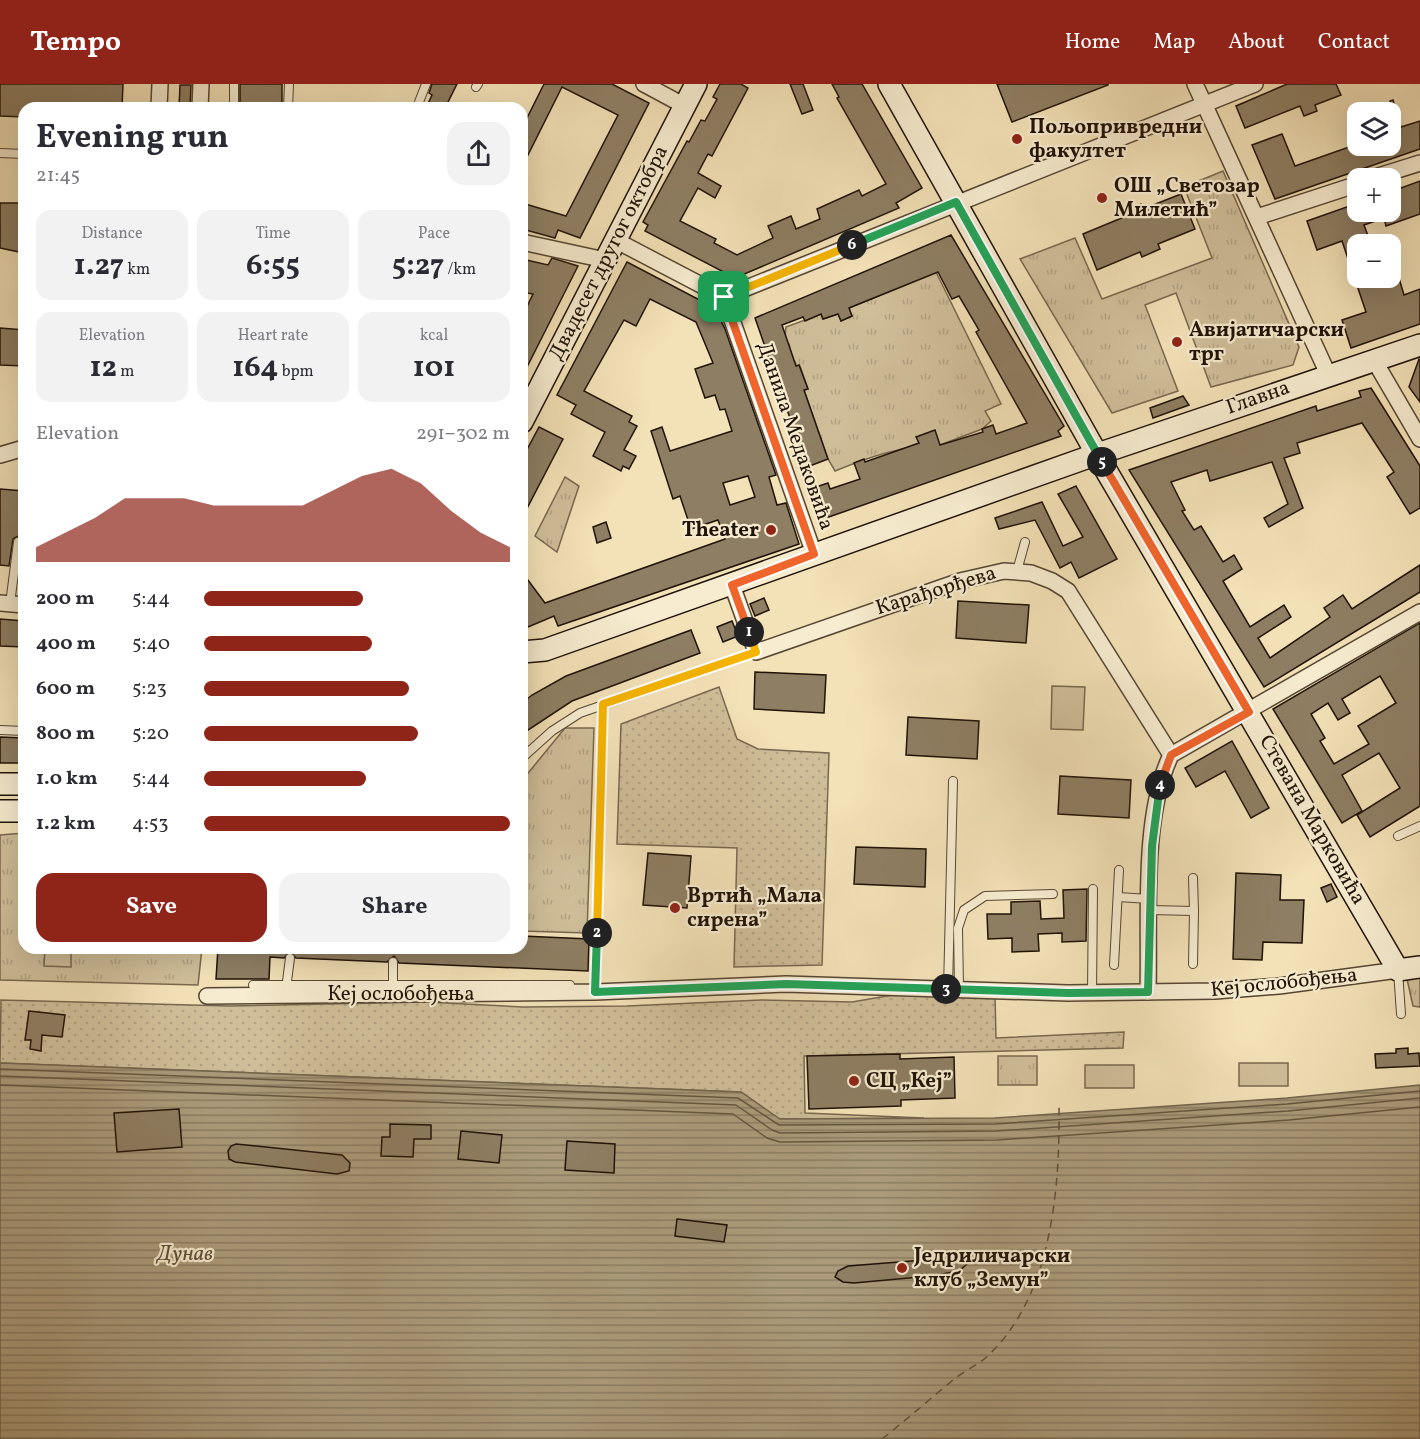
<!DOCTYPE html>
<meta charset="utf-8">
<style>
body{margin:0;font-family:Vollkorn,serif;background:#f2f2f3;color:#2b2b33;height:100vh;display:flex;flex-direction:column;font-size:22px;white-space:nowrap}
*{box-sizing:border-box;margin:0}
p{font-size:20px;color:#7c7c81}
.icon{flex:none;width:33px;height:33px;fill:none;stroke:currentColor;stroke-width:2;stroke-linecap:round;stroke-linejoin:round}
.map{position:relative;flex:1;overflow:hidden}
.panel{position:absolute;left:18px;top:18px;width:510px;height:852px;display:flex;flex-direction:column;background:#fff;border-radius:18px;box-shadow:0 6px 24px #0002}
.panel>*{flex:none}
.fabs{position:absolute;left:1347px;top:18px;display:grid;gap:12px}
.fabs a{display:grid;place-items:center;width:54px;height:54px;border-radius:12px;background:#fff;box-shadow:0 6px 24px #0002;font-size:30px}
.pin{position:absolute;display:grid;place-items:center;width:51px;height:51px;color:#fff;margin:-26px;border-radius:12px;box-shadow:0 3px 9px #0006}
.km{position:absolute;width:30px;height:30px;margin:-15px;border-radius:50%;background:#222;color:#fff;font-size:16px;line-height:30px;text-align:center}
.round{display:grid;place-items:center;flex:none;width:63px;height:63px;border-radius:18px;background:#f2f2f3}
.headline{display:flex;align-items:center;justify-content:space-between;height:102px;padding:0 18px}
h1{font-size:33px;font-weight:700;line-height:45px}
.metrics{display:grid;grid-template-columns:repeat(3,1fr);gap:9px;height:102px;padding:6px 18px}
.metrics div{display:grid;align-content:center;border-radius:15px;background:#f2f2f3;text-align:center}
.metrics b{font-size:30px;font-weight:700}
.metrics small{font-size:16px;font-weight:400}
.metrics p{font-size:16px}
.chart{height:168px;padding:12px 18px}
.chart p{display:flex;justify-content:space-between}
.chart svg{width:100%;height:108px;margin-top:6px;fill:#8f2418;opacity:.7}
.cta{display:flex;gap:12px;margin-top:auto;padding:12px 18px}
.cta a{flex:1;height:69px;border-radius:18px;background:#8f2418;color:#fff;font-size:24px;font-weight:700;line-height:69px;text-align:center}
.cta a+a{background:#f2f2f3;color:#2b2b33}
ul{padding:0 18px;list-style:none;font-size:20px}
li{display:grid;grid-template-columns:96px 72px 1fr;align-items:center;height:45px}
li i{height:15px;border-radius:8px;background:#8f2418}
header{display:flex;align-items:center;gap:36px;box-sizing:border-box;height:84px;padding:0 30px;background:#8f2418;color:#fff}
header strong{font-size:28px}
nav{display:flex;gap:33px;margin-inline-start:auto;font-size:21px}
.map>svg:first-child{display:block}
</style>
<header>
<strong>Tempo</strong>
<nav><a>Home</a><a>Map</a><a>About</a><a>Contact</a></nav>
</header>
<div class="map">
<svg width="1420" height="1355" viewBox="0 0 1420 1355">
<defs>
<pattern id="grass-dots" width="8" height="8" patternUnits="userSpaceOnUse" patternTransform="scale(1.5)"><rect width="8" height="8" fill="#cfbe99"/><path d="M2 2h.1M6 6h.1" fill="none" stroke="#b1a282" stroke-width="1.8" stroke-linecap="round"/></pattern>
<pattern id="park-tufts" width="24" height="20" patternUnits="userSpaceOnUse" patternTransform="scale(1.5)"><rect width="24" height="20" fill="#cfbe99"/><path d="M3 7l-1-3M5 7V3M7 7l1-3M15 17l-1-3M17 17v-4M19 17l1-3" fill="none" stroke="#b1a282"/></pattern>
<pattern id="water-rules" width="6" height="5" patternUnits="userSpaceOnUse" patternTransform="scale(1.5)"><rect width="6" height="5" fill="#ab9b7b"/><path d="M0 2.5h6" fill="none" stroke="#8b7d63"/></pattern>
</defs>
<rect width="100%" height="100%" fill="#f3e1b7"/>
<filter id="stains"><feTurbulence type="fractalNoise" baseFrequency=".00333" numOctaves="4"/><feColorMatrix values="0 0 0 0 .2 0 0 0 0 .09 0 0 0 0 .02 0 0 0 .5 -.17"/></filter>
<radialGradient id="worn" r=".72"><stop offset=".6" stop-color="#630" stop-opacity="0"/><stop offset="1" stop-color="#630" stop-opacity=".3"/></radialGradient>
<g fill="url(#grass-dots)" stroke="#786850" stroke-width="1.5">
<polygon points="719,603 737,655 758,665 829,669 822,881 734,883 737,764 617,760 621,640"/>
<polygon points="910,908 995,912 996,954 1124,948 1123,964 804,972 805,1029 924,1034 779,1035 741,1008 0,979 1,916 229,922 426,918 523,923 627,922 761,916 852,918"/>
</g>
<g fill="url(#park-tufts)" stroke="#786850" stroke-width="1.5">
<polygon points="1223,87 1299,263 1293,281 1211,303 1176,209 1145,221 1178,307 1112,329 1020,175 1075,154 1102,215 1212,174 1184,103"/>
<path d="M936 188 1001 320 985 327 991 337 982 345 940 361 917 353 920 363C897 363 857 378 835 387L828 375 804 306 808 305 800 282 794 283 789 260 784 261 786 243 821 230 823 235 838 230 841 237 852 232 849 224Z"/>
<polygon points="565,393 579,402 557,468 535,452"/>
<polygon points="565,644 594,644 587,849 522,847 524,694"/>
<polygon points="24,749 24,864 202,864 198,901 0,896 0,751"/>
<polygon points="1420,893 1420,923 1413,922 1407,895"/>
<rect x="998" y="972" width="39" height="29"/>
</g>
<g fill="#cfbe99" stroke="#786850" stroke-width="1.5">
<polygon points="1052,602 1085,603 1083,646 1051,645"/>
<polygon points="45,864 71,864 71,883 44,882"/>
<rect x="1239" y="979" width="49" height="23"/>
<rect x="1085" y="981" width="49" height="23"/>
</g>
<polygon fill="url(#water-rules)" stroke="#73654d" stroke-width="1.5" points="0,979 741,1008 780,1035 995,1034 1287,1014 1420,1001 1420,1355 0,1355"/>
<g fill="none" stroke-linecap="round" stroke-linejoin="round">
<g stroke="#665741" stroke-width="1.5">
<polyline points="0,985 738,1014 779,1041 995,1040 1287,1020 1420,1007"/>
<polyline points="0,992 736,1021 772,1046 780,1049 996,1047 1288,1027 1420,1014"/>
<polyline points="0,1001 733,1030 767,1054 780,1058 997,1056 1289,1036 1420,1023"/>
</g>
<path stroke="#5f503b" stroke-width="1.5" stroke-dasharray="8 6" stroke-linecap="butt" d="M882 1355C906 1336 929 1316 953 1296 962 1289 973 1283 983 1276 1052 1217 1060 1105 1059 1021"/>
</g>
<g fill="#8e7e63" stroke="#201307" stroke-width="1.5" fill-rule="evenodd">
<polygon points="0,0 123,0 122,24 24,24 24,33 0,32"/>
<rect x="240" y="0" width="42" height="24"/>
<polygon points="432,0 457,0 445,24 426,24 432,11 429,9"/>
<polygon points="544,0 612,0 649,19 580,154 558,146 555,154 522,145 522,119 566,132 618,31 562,3 522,83 522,44"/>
<polygon points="720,0 741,0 748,4 712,72 708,70 698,89 721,102 715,114 698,104 680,137 716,155 714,159 737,171 773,154 768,142 791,132 796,145 820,135 817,125 859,106 862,112 886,100 837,14 839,13 832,0 862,0 922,104 896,119 899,124 735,194 645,147 648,141 643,138 687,57 689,58 701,36 705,37 717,15 713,13"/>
<polygon points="790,0 803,0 813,26 802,30"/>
<polygon points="997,0 1108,0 1108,1 1012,38"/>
<polygon points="1287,0 1336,0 1341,11 1315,21 1317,27 1304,32 1300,22 1245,44 1236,22"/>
<polygon points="180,1 191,1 190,24 179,24"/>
<polygon points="1393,16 1401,43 1420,37 1420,65 1275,115 1252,61 1282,50 1295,82 1352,62 1390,62 1390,17"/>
<polygon points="1420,97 1420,130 1386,142 1384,134 1364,141 1371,160 1358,160 1358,194 1399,194 1404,211 1420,205 1420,240 1351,264 1342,236 1366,228 1342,157 1317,166 1307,137 1358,119 1358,128 1390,128 1390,108"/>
<polygon points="1181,110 1195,145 1158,160 1160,165 1142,173 1140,168 1097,186 1083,150 1124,133 1122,128 1141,120 1143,125"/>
<polygon points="0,119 24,119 24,169 0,164"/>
<polygon points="951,151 1064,342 1058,347 1061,352 823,435 813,404 828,399 830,405 860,395 854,379 864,375 865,378 919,359 916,353 935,346 940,361 983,348 982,345 993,341 996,350 1027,339 976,248 979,246 959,212 952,215 938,188 849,224 852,232 841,237 838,230 823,235 821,230 805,237 803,233 782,241 796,282 799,281 808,305 804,306 828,375 807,383 755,234"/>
<polygon points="552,174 578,182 522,293 522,233 533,210 522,208 522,175 548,181"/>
<path d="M627 178 715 224 725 245 776 391 769 393 777 421 786 419 799 460 558 542 554 532 528 543 522 531V488L545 519 725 455 718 436 691 445 680 412 673 415 651 347 662 343 670 367 732 347 725 325 720 326 715 311 705 314 695 285 713 279 696 238 650 215 636 242 624 236 584 307 632 332 629 338 637 342 624 366 636 372 629 385 623 382 621 387 593 372 605 348 571 330 576 321 557 311ZM748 392 755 413 730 421 723 399Z"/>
<polygon points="0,244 24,246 24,282 0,281"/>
<polygon points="1419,275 1420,276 1420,318 1409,303"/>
<polygon points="1371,304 1420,382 1420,424 1410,430 1387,393 1394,388 1362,339 1297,359 1300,369 1284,374 1303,424 1269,443 1264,434 1288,420 1272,378 1210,397 1207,386 1171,398 1185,426 1182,427 1194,446 1201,442 1223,478 1234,471 1242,485 1223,497 1250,543 1284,521 1291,533 1258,554 1270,574 1330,533 1324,524 1343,511 1352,525 1420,481 1420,508 1264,603 1129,386 1316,322 1317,327 1361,313 1359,307"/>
<polygon points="1183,312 1189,321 1153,334 1150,324"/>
<polygon points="539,343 563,355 522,434 522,375"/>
<polygon points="1076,402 1117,475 1079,494 1071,478 1060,484 1035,436 999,445 995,434 1042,418 1063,462 1083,453 1058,410"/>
<polygon points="0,405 24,407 24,455 18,452 13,455 9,482 0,481"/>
<polygon points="606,438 611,454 597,459 593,443"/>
<polygon points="764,514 769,526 755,532 750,520"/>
<polygon points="958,517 1029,521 1026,559 956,554"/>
<polygon points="0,535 24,537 24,563 0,562"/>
<polygon points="732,537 738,552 723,558 717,543"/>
<path d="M1420 539V722L1370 753 1357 731 1400 704 1379 669 1342 691 1362 727 1342 739 1273 625ZM1380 592 1396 619 1358 642 1369 660 1334 680 1320 657 1325 654 1311 630 1328 619 1338 636 1350 629 1342 615Z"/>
<polygon points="691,546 700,569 572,617 522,650 522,619 532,611 566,592"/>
<polygon points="755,588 826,591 824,629 754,625"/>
<polygon points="908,633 979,637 977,675 906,671"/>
<polygon points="0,653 24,654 24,679 0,679"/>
<polygon points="1232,657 1269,724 1251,734 1225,687 1196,703 1185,684"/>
<polygon points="1060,692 1131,696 1129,734 1058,730"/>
<polygon points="856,763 926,765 925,803 854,800"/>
<polygon points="648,769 691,772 687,824 643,821"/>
<polygon points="1236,789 1281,791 1280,816 1304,816 1302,859 1263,858 1262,876 1233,875"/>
<polygon points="1331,800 1337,813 1327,818 1321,804"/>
<polygon points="1087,805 1086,857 1062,858 1062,849 1038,850 1039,867 1012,868 1012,854 988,855 987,830 1011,830 1011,818 1040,817 1041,835 1064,834 1063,806"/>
<polygon points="522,852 589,855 588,887 399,879 394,872 387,878 296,874 290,868 284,874 270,873 269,895 216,895 218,864 522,864"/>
<polygon points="29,927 65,931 62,953 42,951 41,967 30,965 31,956 25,956"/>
<polygon points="1408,964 1408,970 1419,969 1420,982 1376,984 1375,970 1396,969 1396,965"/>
<polygon points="900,970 900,975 954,973 955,1014 901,1016 901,1022 809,1025 807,972"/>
<polygon points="179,1025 182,1063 117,1068 114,1029"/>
<polygon points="390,1040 431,1041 431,1055 414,1055 413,1073 381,1072 382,1053 390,1053"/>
<polygon points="461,1047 502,1051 499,1079 458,1075"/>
<polygon points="567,1057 615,1060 614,1089 565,1086"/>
<polygon points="236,1060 342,1071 350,1079 349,1087 337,1090 235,1078 229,1075 228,1067 231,1062"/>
<polygon points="677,1135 727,1141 724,1158 675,1152"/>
<polygon points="950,1174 967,1180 959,1187 931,1192 854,1199 843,1198 835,1193 838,1187 848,1182"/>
</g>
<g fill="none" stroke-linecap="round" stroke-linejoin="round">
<g stroke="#554633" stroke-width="10">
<g id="lane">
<polyline points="476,3 478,0"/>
<polyline points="419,18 426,0"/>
<polyline points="234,24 234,0"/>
<polyline points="288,24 289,0"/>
<polyline points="0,69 24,70"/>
<polyline points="1017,487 1025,458"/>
<polyline points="10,520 18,458"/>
<polyline points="0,646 24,647"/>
<polyline points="522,674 552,647 580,629 756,568"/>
<polyline points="1398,752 1420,742"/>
<polyline points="1193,794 1194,827"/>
<polyline points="1118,813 1149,815"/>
<polyline points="1150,826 1194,827 1193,880"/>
<polyline points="393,878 393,906"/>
<polyline points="1114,881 1119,786"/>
<polyline points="1398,887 1401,930"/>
<polyline points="253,901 570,901"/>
<polyline points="286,905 290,874"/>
<polyline points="948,905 953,697"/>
<polyline points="959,905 958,844 964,826 985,812 1053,810"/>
<polyline points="595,908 603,620"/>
<polyline points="1092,909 1093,805"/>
</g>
</g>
<g stroke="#554633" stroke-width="18">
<g id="street">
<polyline points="644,0 685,22"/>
<polyline points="1195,0 1328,290"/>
<polyline points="159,24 160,0"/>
<polyline points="200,24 201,0"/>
<polyline points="1372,94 1420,79"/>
<polyline points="1257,133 1358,100"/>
<polyline points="615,156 724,213 1255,0"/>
<polyline points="522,158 605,176"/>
<polyline points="724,213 814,470"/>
<polyline points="1374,276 1420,355"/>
<polyline points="0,371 24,364"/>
<polyline points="732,501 756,568 960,497 1004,487 1031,489 1052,497 1068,507 1171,671"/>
<polyline points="0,519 24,521"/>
<path d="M1148 908C1150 839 1141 733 1171 671L1420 528"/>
<polyline points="207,912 595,908 786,900 1068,909 1215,907 1279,902 1398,886"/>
</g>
</g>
<g stroke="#201307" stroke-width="24">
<g id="secondary">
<polyline points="889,0 1107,388 1398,886 1420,883"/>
<polyline points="522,338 696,0"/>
<polyline points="522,568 545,566 1086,374 1420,261"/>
<polyline points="0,700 24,700"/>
<polyline points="0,727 24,727"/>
</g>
</g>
<use href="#lane" stroke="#f7ecd0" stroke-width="8"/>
<use href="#street" stroke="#f7ecd0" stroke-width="15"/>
<use href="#secondary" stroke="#f7ecd0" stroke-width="21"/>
</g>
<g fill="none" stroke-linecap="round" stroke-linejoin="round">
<g stroke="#fff" stroke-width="12">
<polyline id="split-1" points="724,213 814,470 732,501 749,548"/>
</g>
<g stroke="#fff" stroke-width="12">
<polyline id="split-2" points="597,849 603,620 756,568 749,548"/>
</g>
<g stroke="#fff" stroke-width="12">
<polyline id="split-3" points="597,849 595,908 786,900 946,905"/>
</g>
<g stroke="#fff" stroke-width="12">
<polyline id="split-4" points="946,905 1068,909 1148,908 1152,762 1160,701"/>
</g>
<g stroke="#fff" stroke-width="12">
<polyline id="split-5" points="1102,378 1249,628 1171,671 1160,701"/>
</g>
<g stroke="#fff" stroke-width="12">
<polyline id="split-6" points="852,161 956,118 1102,378"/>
</g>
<g stroke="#fff" stroke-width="12">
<polyline id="split-7" points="724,213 852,161"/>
</g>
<use href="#split-1" stroke="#f0652b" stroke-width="8"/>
<use href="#split-2" stroke="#f5b400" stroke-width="8"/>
<use href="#split-3" stroke="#22a559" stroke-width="8"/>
<use href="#split-4" stroke="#22a559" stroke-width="8"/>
<use href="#split-5" stroke="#f0652b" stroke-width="8"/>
<use href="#split-6" stroke="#22a559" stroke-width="8"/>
<use href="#split-7" stroke="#f5b400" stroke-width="8"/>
</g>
<g fill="#8f2418" stroke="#f7ecd0" stroke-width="2">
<circle cx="1017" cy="55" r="6"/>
<circle cx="1102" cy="114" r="6"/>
<circle cx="1177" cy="258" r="6"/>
<circle cx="771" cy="446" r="6"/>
<circle cx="675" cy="824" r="6"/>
<circle cx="854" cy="997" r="6"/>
<circle cx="902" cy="1184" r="6"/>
</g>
<g text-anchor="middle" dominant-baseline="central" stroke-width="4.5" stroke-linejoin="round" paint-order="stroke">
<g font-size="21" font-weight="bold" fill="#201307" stroke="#f7ecd0" text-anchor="start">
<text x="1029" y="43">Пољопривредни<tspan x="1029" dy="24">факултет</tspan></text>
<text x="1114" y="102">ОШ „Светозар<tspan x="1114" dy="24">Милетић”</tspan></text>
<text x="1189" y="246">Авијатичарски<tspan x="1189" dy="24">трг</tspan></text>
<text x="759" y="446" text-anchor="end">Theater</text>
<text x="687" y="812">Вртић „Мала<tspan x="687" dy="24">сирена”</tspan></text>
<text x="866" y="997">СЦ „Кеј”</text>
<text x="914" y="1172">Једриличарски<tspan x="914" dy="24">клуб „Земун”</tspan></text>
</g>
<g font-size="21" fill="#201307" stroke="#f7ecd0">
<text transform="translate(609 169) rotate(-63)">Двадесет другог октобра</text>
<text transform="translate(1258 314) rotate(-19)">Главна</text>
<text transform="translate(795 352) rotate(71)">Данила Медаковића</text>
<text transform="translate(936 507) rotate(-17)">Карађорђева</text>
<text transform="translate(1312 736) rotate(60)">Стевана Марковића</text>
<text transform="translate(1284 899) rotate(-6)">Кеј ослобођења</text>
<text x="401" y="910">Кеј ослобођења</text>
</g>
<g font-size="22" font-style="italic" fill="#5f503b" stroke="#f7ecd0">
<text x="185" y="1170">Дунав</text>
</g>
</g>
<rect width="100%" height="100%" filter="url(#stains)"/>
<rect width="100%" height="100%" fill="url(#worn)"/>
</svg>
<div class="fabs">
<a><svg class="icon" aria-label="layers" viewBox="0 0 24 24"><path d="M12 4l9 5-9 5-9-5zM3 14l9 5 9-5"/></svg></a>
<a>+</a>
<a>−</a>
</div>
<div class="pin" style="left:724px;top:213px;background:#1e9e55"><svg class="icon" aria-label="arrive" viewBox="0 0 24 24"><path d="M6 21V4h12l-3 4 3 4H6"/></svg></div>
<b class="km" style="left:749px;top:548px">1</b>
<b class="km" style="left:597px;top:849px">2</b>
<b class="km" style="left:946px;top:905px">3</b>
<b class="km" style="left:1160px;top:701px">4</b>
<b class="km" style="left:1102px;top:378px">5</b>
<b class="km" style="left:852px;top:161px">6</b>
<section class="panel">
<div class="headline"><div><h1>Evening run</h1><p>21:45</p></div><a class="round"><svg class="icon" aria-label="share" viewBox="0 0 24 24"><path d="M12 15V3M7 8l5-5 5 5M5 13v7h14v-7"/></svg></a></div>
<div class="metrics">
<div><p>Distance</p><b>1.27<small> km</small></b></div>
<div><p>Time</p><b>6:55</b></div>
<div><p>Pace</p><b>5:27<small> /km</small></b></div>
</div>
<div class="metrics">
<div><p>Elevation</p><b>12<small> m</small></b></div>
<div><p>Heart rate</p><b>164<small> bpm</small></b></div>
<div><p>kcal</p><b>101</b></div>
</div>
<div class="chart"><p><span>Elevation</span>291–302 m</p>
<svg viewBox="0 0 160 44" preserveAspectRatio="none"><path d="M0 44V38L10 32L20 26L30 18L40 18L50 18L60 21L70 21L80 21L90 21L100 15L110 9L120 6L130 12L140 23L150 32L160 38V44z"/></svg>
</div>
<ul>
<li><b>200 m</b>5:44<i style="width:52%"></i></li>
<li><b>400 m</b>5:40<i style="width:55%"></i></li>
<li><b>600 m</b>5:23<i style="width:67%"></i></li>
<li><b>800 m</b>5:20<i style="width:70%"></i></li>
<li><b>1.0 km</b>5:44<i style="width:53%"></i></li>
<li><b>1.2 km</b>4:53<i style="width:100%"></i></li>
</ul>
<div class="cta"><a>Save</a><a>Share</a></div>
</section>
</div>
